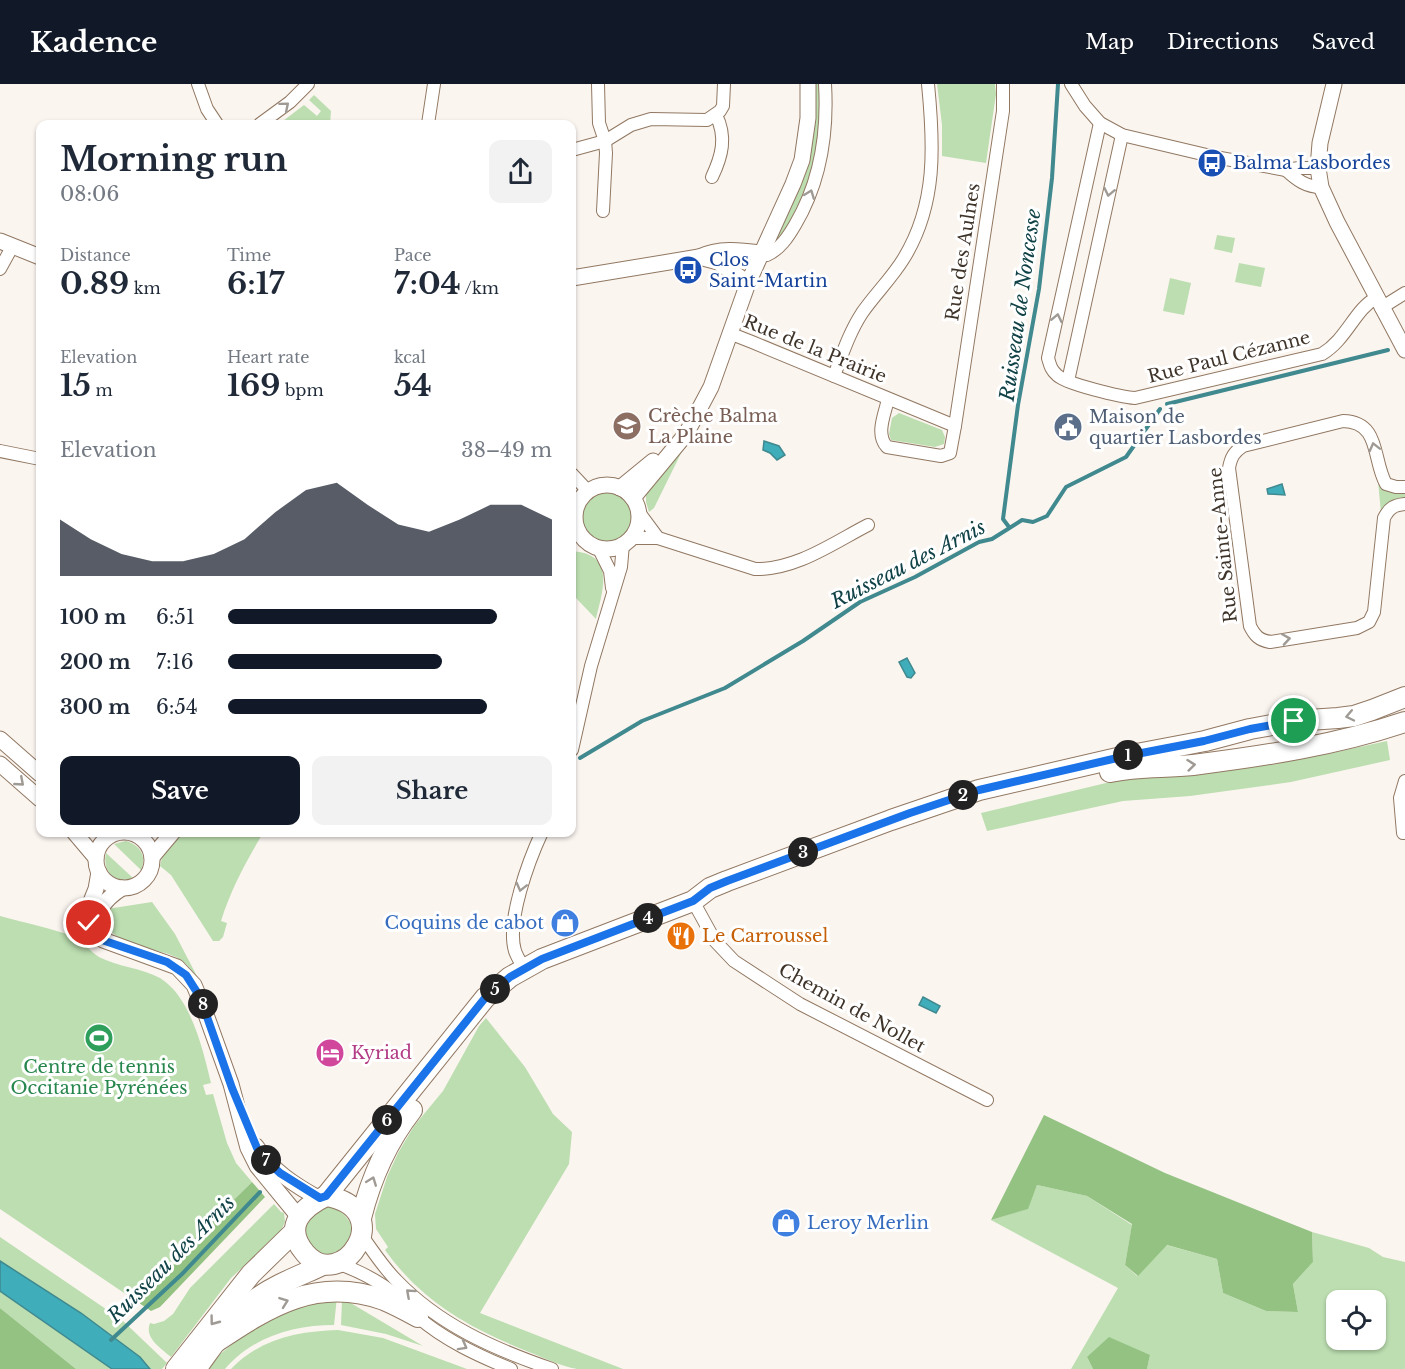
<!DOCTYPE html>
<meta charset="utf-8">
<style>
body{margin:0;font-family:"Libre Baskerville",serif;background:#f2f2f3;color:#1f2937;height:100vh;display:flex;flex-direction:column;font-size:22px;white-space:nowrap}
*{box-sizing:border-box;margin:0}
p{font-size:20px;color:#747a83}
.icon{flex:none;width:33px;height:33px;fill:none;stroke:currentColor;stroke-width:2;stroke-linecap:round;stroke-linejoin:round}
.map{position:relative;flex:1;overflow:hidden}
.sheet{position:absolute;left:36px;top:36px;width:540px;height:717px;display:flex;flex-direction:column;background:#fff;border-radius:12px;box-shadow:0 2px 4px #0004}
.sheet>*{flex:none}
.fabs{position:absolute;left:1326px;top:1206px;display:grid;gap:12px}
.fabs a{display:grid;place-items:center;width:60px;height:60px;border-radius:12px;background:#fff;box-shadow:0 2px 4px #0004;font-size:30px}
.pin{position:absolute;display:grid;place-items:center;width:51px;height:51px;color:#fff;margin:-26px;border:3px solid #fff;border-radius:50%;box-shadow:0 2px 6px #0007}
.km{position:absolute;width:30px;height:30px;margin:-15px;border-radius:50%;background:#222;color:#fff;font-size:16px;line-height:30px;text-align:center}
.round{display:grid;place-items:center;flex:none;width:63px;height:63px;border-radius:12px;background:#f2f2f3}
.headline{display:flex;align-items:center;justify-content:space-between;height:102px;padding:0 24px}
h1{font-size:33px;font-weight:700;line-height:45px}
.figures{display:grid;grid-template-columns:repeat(3,1fr);gap:9px;height:102px;padding:6px 24px}
.figures div{display:grid;align-content:center}
.figures b{font-size:30px;font-weight:700}
.figures small{font-size:16px;font-weight:400}
.figures p{font-size:16px}
.chart{height:168px;padding:12px 24px}
.chart p{display:flex;justify-content:space-between}
.chart svg{width:100%;height:108px;margin-top:6px;fill:#111827;opacity:.7}
.primary-button{display:flex;gap:12px;margin-top:auto;padding:12px 24px}
.primary-button a{flex:1;height:69px;border-radius:12px;background:#111827;color:#fff;font-size:24px;font-weight:700;line-height:69px;text-align:center}
.primary-button a+a{background:#f2f2f3;color:#1f2937}
ul{padding:0 24px;list-style:none;font-size:20px}
li{display:grid;grid-template-columns:96px 72px 1fr;align-items:center;height:45px}
li i{height:15px;border-radius:8px;background:#111827}
header{display:flex;align-items:center;gap:36px;box-sizing:border-box;height:84px;padding:0 30px;background:#111827;color:#fff}
header strong{font-size:28px}
nav{display:flex;gap:33px;margin-inline-start:auto;font-size:21px}
.map>svg:first-child{display:block}
</style>
<header>
<strong>Kadence</strong>
<nav><a>Map</a><a>Directions</a><a>Saved</a></nav>
</header>
<div class="map">
<svg width="1405" height="1285" viewBox="0 0 1405 1285">
<rect width="100%" height="100%" fill="#fbf5f0"/>
<g fill="#bcdeb0" fill-rule="evenodd">
<polygon points="814,0 819,0 821,21 814,86 791,142 774,160 773,157 800,103 806,83"/>
<polygon points="937,0 995,0 996,10 986,79 942,72 942,41"/>
<polygon points="314,11 331,27 330,40 279,40 304,21 317,32 321,27 309,16"/>
<polygon points="1217,151 1235,154 1232,169 1214,165"/>
<polygon points="1239,179 1265,184 1261,203 1235,198"/>
<polygon points="1170,194 1191,199 1184,231 1163,227"/>
<polygon points="899,329 942,346 945,353 944,360 935,363 891,356 889,350 892,334"/>
<polygon points="687,357 654,424 649,428 646,418 646,408"/>
<polygon points="1378,397 1381,402 1405,406 1405,417 1381,429"/>
<circle cx="607" cy="433" r="26"/>
<path d="M572 467C616 470 603 506 596 535L576 514 572 512Z"/>
<polygon points="1387,657 1390,676 1291,698 1190,712 1123,717 987,747 981,729 1127,694 1278,680 1278,676 1332,669"/>
<path d="M182 749H263C246 778 231 805 221 837L227 839 223 853 219 857H213L171 791 160 782 163 769Z"/>
<path d="M126 757C140 761 147 772 141 786L114 760Z"/>
<path d="M106 769 133 794C115 800 102 788 106 769Z"/>
<path d="M152 818 175 850 200 898C194 889 188 880 178 874 154 862 121 865 106 841L107 825Z"/>
<path d="M0 832C25 839 51 844 75 853 84 857 90 868 99 873 118 883 142 884 160 894 191 913 203 966 211 999L203 1001 206 1011 213 1010 227 1059 236 1079 252 1098 133 1215 0 1125Z"/>
<path d="M486 934 525 983 553 1030 572 1048 569 1080 480 1229 623 1285C608 1285 591 1285 577 1285 561 1282 544 1274 529 1268 470 1244 423 1219 385 1166L388 1163 376 1145 375 1130 387 1093 398 1069 414 1042 443 1007 479 942Z"/>
<path d="M1037 1101 1087 1112 1132 1141 1125 1181 1137 1192 1166 1161 1217 1175 1223 1209 1266 1227 1298 1228 1293 1200 1313 1178 1312 1148 1369 1164 1383 1173 1405 1178V1285H1147L1150 1271 1087 1273 1093 1285H1071L1118 1204 991 1136 1027 1125ZM1336 1216H1376V1256H1336Z"/>
<path d="M274 1120 281 1128 284 1129 285 1138 280 1149 231 1194 171 1273C161 1264 144 1254 150 1239L154 1240 164 1237 173 1230 190 1204Z"/>
<path d="M327 1123C339 1123 346 1132 352 1141L351 1161 330 1173C301 1163 295 1136 327 1123Z"/>
<polygon points="0,1153 122,1236 167,1279 162,1285 150,1285 140,1273 81,1229 0,1177"/>
<polygon points="0,1207 112,1285 76,1285 0,1224"/>
<path d="M337 1213 334 1241C294 1241 252 1253 225 1285H207L214 1275 235 1258 265 1236 266 1232Z"/>
<polygon points="342,1217 349,1218 423,1262 386,1250 341,1241"/>
<path d="M338 1246 383 1254 467 1285H231C259 1255 299 1247 338 1246Z"/>
</g>
<g fill="#94c283">
<polygon points="1044,1031 1165,1089 1312,1148 1313,1178 1293,1200 1298,1228 1266,1227 1223,1209 1217,1175 1167,1161 1138,1192 1125,1181 1132,1140 1087,1112 1037,1101 1028,1125 991,1136"/>
<polygon points="252,1098 265,1113 160,1223 151,1227 133,1215"/>
<polygon points="0,1224 76,1285 0,1285"/>
<polygon points="1109,1253 1150,1271 1147,1285 1093,1285 1087,1273"/>
</g>
<g fill="#3fadba" stroke="#3f898f" stroke-width="1.5">
<polygon points="764,357 779,362 785,371 777,376 770,369 763,366"/>
<polygon points="1282,400 1285,411 1268,410 1267,405"/>
<polygon points="907,574 915,589 911,594 907,593 899,578"/>
<polygon points="923,913 940,922 936,929 919,921"/>
<polygon points="0,1177 81,1229 140,1273 150,1285 112,1285 0,1207"/>
</g>
<g fill="none" stroke-linecap="round" stroke-linejoin="round">
<g stroke="#3f898f" stroke-width="4">
<polyline points="1167,320 1388,266"/>
<polyline points="1009,443 1003,435 1018,321 1039,205 1052,94 1058,0"/>
<polyline points="580,674 642,637 725,604 803,557 860,518 915,493 979,458 992,455 1022,436 1033,438 1047,432 1066,403 1126,373 1160,325"/>
<polyline points="111,1256 182,1190 260,1108"/>
</g>
<g stroke="#917862" stroke-width="14">
<g id="minor">
<polyline points="198,0 207,25 217,40"/>
<polyline points="598,0 599,39 605,57 606,69 603,127"/>
<polyline points="1071,0 1085,22 1100,39 1122,51 1215,73 1286,86 1299,84 1318,84"/>
<path d="M1100 39 1048 274C1050 281 1051 286 1057 291 1066 300 1121 313 1135 314L1322 270C1347 255 1355 225 1376 214"/>
<polyline points="260,40 290,18 308,0"/>
<polyline points="428,40 434,0"/>
<polyline points="572,66 605,57 631,41 651,35 707,36 720,27 723,22 724,0"/>
<path d="M1286 86C1297 96 1306 103 1321 103"/>
<path d="M712 93C722 72 727 53 716 31"/>
<path d="M760 169 767 171C780 165 788 153 795 141 821 97 828 50 825 0"/>
<polyline points="0,185 12,163"/>
<polyline points="1381,224 1405,209"/>
<path d="M729 249 752 258 955 342 950 369 941 372 887 363C875 350 885 330 888 315"/>
<path d="M834 292C842 271 849 249 862 229 875 210 892 194 904 174 937 120 934 61 928 0"/>
<polyline points="1068,297 1122,51"/>
<polyline points="955,342 1003,27 1003,0"/>
<polyline points="0,367 40,375"/>
<polyline points="572,390 588,407"/>
<path d="M1405 403H1396L1386 400C1372 375 1381 338 1343 337L1243 362C1234 368 1231 373 1229 384L1250 542C1255 552 1259 556 1270 558L1357 544 1369 538 1374 528 1384 434C1389 424 1394 421 1405 420"/>
<polyline points="638,427 658,454"/>
<path d="M631 454H658L755 485C796 486 833 459 868 441"/>
<polyline points="598,463 610,487 612,504"/>
<polyline points="572,666 591,582 621,483 623,460"/>
<polyline points="1405,697 1400,714 1403,749 1405,749"/>
<polyline points="693,817 715,857 734,877 800,920 987,1016"/>
<path d="M524 884C521 879 517 873 515 867 506 837 529 776 542 748"/>
<path d="M362 1152C373 1167 383 1183 396 1196 439 1241 494 1265 552 1285"/>
<path d="M337 1179C359 1187 381 1198 398 1213 405 1219 411 1227 418 1233 444 1256 479 1272 511 1285"/>
</g>
</g>
<g stroke="#917862" stroke-width="17">
<g id="tertiary">
<polyline points="1334,0 1320,59 1318,84 1321,103 1337,138 1405,266"/>
<polyline points="0,157 40,173"/>
<polyline points="699,173 718,178 748,199"/>
<path d="M572 194 699 173C719 164 739 166 760 169"/>
<circle cx="607" cy="433" r="32"/>
<polyline points="620,404 653,377"/>
<polyline points="633,414 686,350 711,303 748,199 793,100 802,76 808,34 808,0"/>
<polyline points="0,655 40,690"/>
<polyline points="0,680 40,715"/>
<polyline points="74,748 96,774"/>
<circle cx="124" cy="776" r="28"/>
<polyline points="152,773 173,748"/>
<polyline points="99,788 96,805 88,825 92,844 103,856 177,883 194,901 204,925 231,1000 248,1064 257,1082 298,1132"/>
<path d="M103 850C91 830 105 815 122 804"/>
<path d="M256 1062C271 1086 296 1102 320 1115"/>
</g>
</g>
<g stroke="#917862" stroke-width="22">
<g id="primary">
<path d="M1110 688C1137 682 1165 684 1193 681 1264 672 1337 661 1405 638"/>
<polyline points="326,1112 485,914 510,893 542,875 693,817 710,804 727,797 891,736 979,706 1126,672 1205,657 1250,645 1294,637 1338,634 1354,632 1372,626 1405,613"/>
<path d="M326 1112C401 1125 341 1212 305 1169 283 1143 301 1124 326 1112Z"/>
<path d="M361 1134C371 1094 387 1058 412 1026"/>
<path d="M216 1258C270 1222 317 1192 384 1216 396 1221 407 1227 418 1233"/>
<polyline points="176,1285 251,1190 295,1147"/>
<path d="M196 1285C213 1262 230 1235 253 1217 274 1201 299 1192 323 1181"/>
</g>
</g>
<use href="#minor" stroke="#fff" stroke-width="12"/>
<use href="#tertiary" stroke="#fff" stroke-width="15"/>
<use href="#primary" stroke="#fff" stroke-width="20"/>
</g>
<defs><path id="oneway-chevron" d="M-2-3.5L2.5 0L-2 3.5" fill="none" stroke-width="1.6" stroke-linecap="round" stroke-linejoin="round" transform="scale(1.5)"/></defs>
<g stroke="#9f9a94">
<use href="#oneway-chevron" transform="translate(285 22) rotate(-40)"/>
<use href="#oneway-chevron" transform="translate(1109 108) rotate(102)"/>
<use href="#oneway-chevron" transform="translate(810 110) rotate(-69)"/>
<use href="#oneway-chevron" transform="translate(1057 234) rotate(-78)"/>
<use href="#oneway-chevron" transform="translate(1374 363) rotate(-104)"/>
<use href="#oneway-chevron" transform="translate(1286 555) rotate(-9)"/>
<use href="#oneway-chevron" transform="translate(1350 632) rotate(168)"/>
<use href="#oneway-chevron" transform="translate(1191 681) rotate(-6)"/>
<use href="#oneway-chevron" transform="translate(20 698) rotate(41)"/>
<use href="#oneway-chevron" transform="translate(521 803) rotate(104)"/>
<use href="#oneway-chevron" transform="translate(372 1097) rotate(-69)"/>
<use href="#oneway-chevron" transform="translate(410 1209) rotate(-138)"/>
<use href="#oneway-chevron" transform="translate(284 1218) rotate(-20)"/>
<use href="#oneway-chevron" transform="translate(214 1237) rotate(127)"/>
<use href="#oneway-chevron" transform="translate(463 1262) rotate(29)"/>
</g>
<g fill="none" stroke-linecap="round" stroke-linejoin="round">
<g stroke="#fff" stroke-width="12">
<polyline id="route" points="89,839 95,849 102,856 167,878 186,891 200,913 232,1004 257,1064 266,1076 280,1089 320,1114 326,1112 485,914 510,893 542,875 693,817 710,804 727,797 910,729 979,706 1126,672 1204,657 1250,645 1294,637"/>
</g>
<use href="#route" stroke="#1a73e8" stroke-width="8"/>
</g>
<defs>
<g id="bus-disc" transform="scale(1.5)"><circle r="9.5" fill="#1a4fb4" stroke="#fff"/><path d="M-5-6H5V4H4V6H2V4H-2V6H-4V4H-5ZM-3.5-4V0h7V-4ZM-3.5 1.2v1.5H-2V1.2ZM2 1.2v1.5H3.5V1.2Z" fill="#fff"/></g>
<g id="school-disc" transform="scale(1.5)"><circle r="9.5" fill="#8d6e63" stroke="#fff"/><path d="M0-5L7-2L0 1L-7-2ZM-4 1L0 2.5L4 1V4Q0 6-4 4Z" fill="#fff"/></g>
<g id="civic-disc" transform="scale(1.5)"><circle r="9.5" fill="#5c6f8a" stroke="#fff"/><path d="M-.6-6.5H3V-4.5H.6V-3L4-1V1h2V6H-6V1h2V-1L-.6-3ZM-1.2 2.5V6h2.4V2.5Z" fill="#fff"/></g>
<g id="shop-disc" transform="scale(1.5)"><circle r="9.5" fill="#3f7fe0" stroke="#fff"/><path d="M-5-2.5h2.3a2.7 3.5 0 0 1 5.4 0H5L5.5 6h-11ZM-1.5-2.5h3a1.5 2.3 0 0 0-3 0Z" fill="#fff"/></g>
<g id="restaurant-disc" transform="scale(1.5)"><circle r="9.5" fill="#e8710a" stroke="#fff"/><path d="M-5-6h1v4h1v-4h1v4h1v-4h1v5L-1.5 .5V6h-2V.5L-5-1ZM5-6V6H3V1.5H1.5Q1.5-4 5-6Z" fill="#fff"/></g>
<g id="stadium-disc" transform="scale(1.5)"><circle r="9.5" fill="#2e9e5b" stroke="#fff"/><path d="M0-5a6.5 5 0 1 0 0 10a6.5 5 0 1 0 0-10ZM-3.5-1.8h7v3.6h-7Z" fill="#fff"/></g>
<g id="hotel-disc" transform="scale(1.5)"><circle r="9.5" fill="#d1479c" stroke="#fff"/><path d="M-6-4.5h1.5V1H6V5H4.5V3h-9V5H-6ZM-4 0a1.8 1.8 0 1 1 3.6 0ZM.5 0V-2.5h3Q6-2.5 6 0Z" fill="#fff"/></g>
</defs>
<g fill-rule="evenodd">
<use href="#bus-disc" x="1212" y="79"/>
<use href="#bus-disc" x="688" y="186"/>
<use href="#school-disc" x="627" y="342"/>
<use href="#civic-disc" x="1068" y="343"/>
<use href="#shop-disc" x="565" y="839"/>
<use href="#restaurant-disc" x="681" y="852"/>
<use href="#stadium-disc" x="99" y="954"/>
<use href="#hotel-disc" x="330" y="969"/>
<use href="#shop-disc" x="786" y="1139"/>
</g>
<g text-anchor="middle" dominant-baseline="central" stroke-width="6" stroke-linejoin="round" paint-order="stroke">
<g font-size="18" fill="#164399" stroke="#fff" text-anchor="start">
<text x="1233" y="79">Balma Lasbordes</text>
<text x="709" y="176">Clos<tspan x="709" dy="21">Saint-Martin</tspan></text>
</g>
<g font-size="18" fill="#3f342a" stroke="#fff">
<text transform="translate(963 168) rotate(-81)">Rue des Aulnes</text>
<text transform="translate(815 265) rotate(22)">Rue de la Prairie</text>
<text transform="translate(1229 273) rotate(-14)">Rue Paul Cézanne</text>
<text transform="translate(1223 461) rotate(-96)">Rue Sainte-Anne</text>
<text transform="translate(852 924) rotate(29)">Chemin de Nollet</text>
</g>
<g font-size="18" fill="#785e54" stroke="#fff" text-anchor="start">
<text x="648" y="332">Crèche Balma<tspan x="648" dy="21">La Plaine</tspan></text>
</g>
<g font-size="18" fill="#4e5e75" stroke="#fff" text-anchor="start">
<text x="1089" y="333">Maison de<tspan x="1089" dy="21">quartier Lasbordes</tspan></text>
</g>
<g font-size="18" fill="#366cbe" stroke="#fff" text-anchor="end">
<text x="544" y="839">Coquins de cabot</text>
<text x="807" y="1139" text-anchor="start">Leroy Merlin</text>
</g>
<g font-size="18" fill="#c56008" stroke="#fff" text-anchor="start">
<text x="702" y="852">Le Carroussel</text>
</g>
<g font-size="18" fill="#b23c85" stroke="#fff" text-anchor="start">
<text x="351" y="969">Kyriad</text>
</g>
<g font-size="18" fill="#27864d" stroke="#fff">
<text x="99" y="983">Centre de tennis<tspan x="99" dy="21">Occitanie Pyrénées</tspan></text>
</g>
<g font-size="20" font-style="italic" fill="#104247" stroke="#fff">
<text transform="translate(1020 221) rotate(-82)">Ruisseau de Noncesse</text>
<text transform="translate(908 480) rotate(-27)">Ruisseau des Arnis</text>
<text transform="translate(171 1175) rotate(-45)">Ruisseau des Arnis</text>
</g>
</g>
</svg>
<div class="fabs">
<a><svg class="icon" aria-label="locate" viewBox="0 0 24 24"><circle cx="12" cy="12" r="6"/><path d="M12 2v4M12 18v4M2 12h4M18 12h4"/></svg></a>
</div>
<div class="pin" style="left:1294px;top:637px;background:#1e9e55"><svg class="icon" aria-label="arrive" viewBox="0 0 24 24"><path d="M6 21V4h12l-3 4 3 4H6"/></svg></div>
<div class="pin" style="left:89px;top:839px;background:#d93025"><svg class="icon" aria-label="check" viewBox="0 0 24 24"><path d="M5 12l5 5 9-10"/></svg></div>
<b class="km" style="left:1128px;top:671px">1</b>
<b class="km" style="left:963px;top:711px">2</b>
<b class="km" style="left:803px;top:768px">3</b>
<b class="km" style="left:648px;top:834px">4</b>
<b class="km" style="left:495px;top:905px">5</b>
<b class="km" style="left:387px;top:1036px">6</b>
<b class="km" style="left:266px;top:1076px">7</b>
<b class="km" style="left:203px;top:920px">8</b>
<section class="sheet">
<div class="headline"><div><h1>Morning run</h1><p>08:06</p></div><a class="round"><svg class="icon" aria-label="share" viewBox="0 0 24 24"><path d="M12 15V3M7 8l5-5 5 5M5 13v7h14v-7"/></svg></a></div>
<div class="figures">
<div><p>Distance</p><b>0.89<small> km</small></b></div>
<div><p>Time</p><b>6:17</b></div>
<div><p>Pace</p><b>7:04<small> /km</small></b></div>
</div>
<div class="figures">
<div><p>Elevation</p><b>15<small> m</small></b></div>
<div><p>Heart rate</p><b>169<small> bpm</small></b></div>
<div><p>kcal</p><b>54</b></div>
</div>
<div class="chart"><p><span>Elevation</span>38–49 m</p>
<svg viewBox="0 0 160 44" preserveAspectRatio="none"><path d="M0 44V21L10 29L20 35L30 38L40 38L50 35L60 29L70 18L80 9L90 6L100 15L110 23L120 26L130 21L140 15L150 15L160 21V44z"/></svg>
</div>
<ul>
<li><b>100 m</b>6:51<i style="width:83%"></i></li>
<li><b>200 m</b>7:16<i style="width:66%"></i></li>
<li><b>300 m</b>6:54<i style="width:80%"></i></li>
</ul>
<div class="primary-button"><a>Save</a><a>Share</a></div>
</section>
</div>
